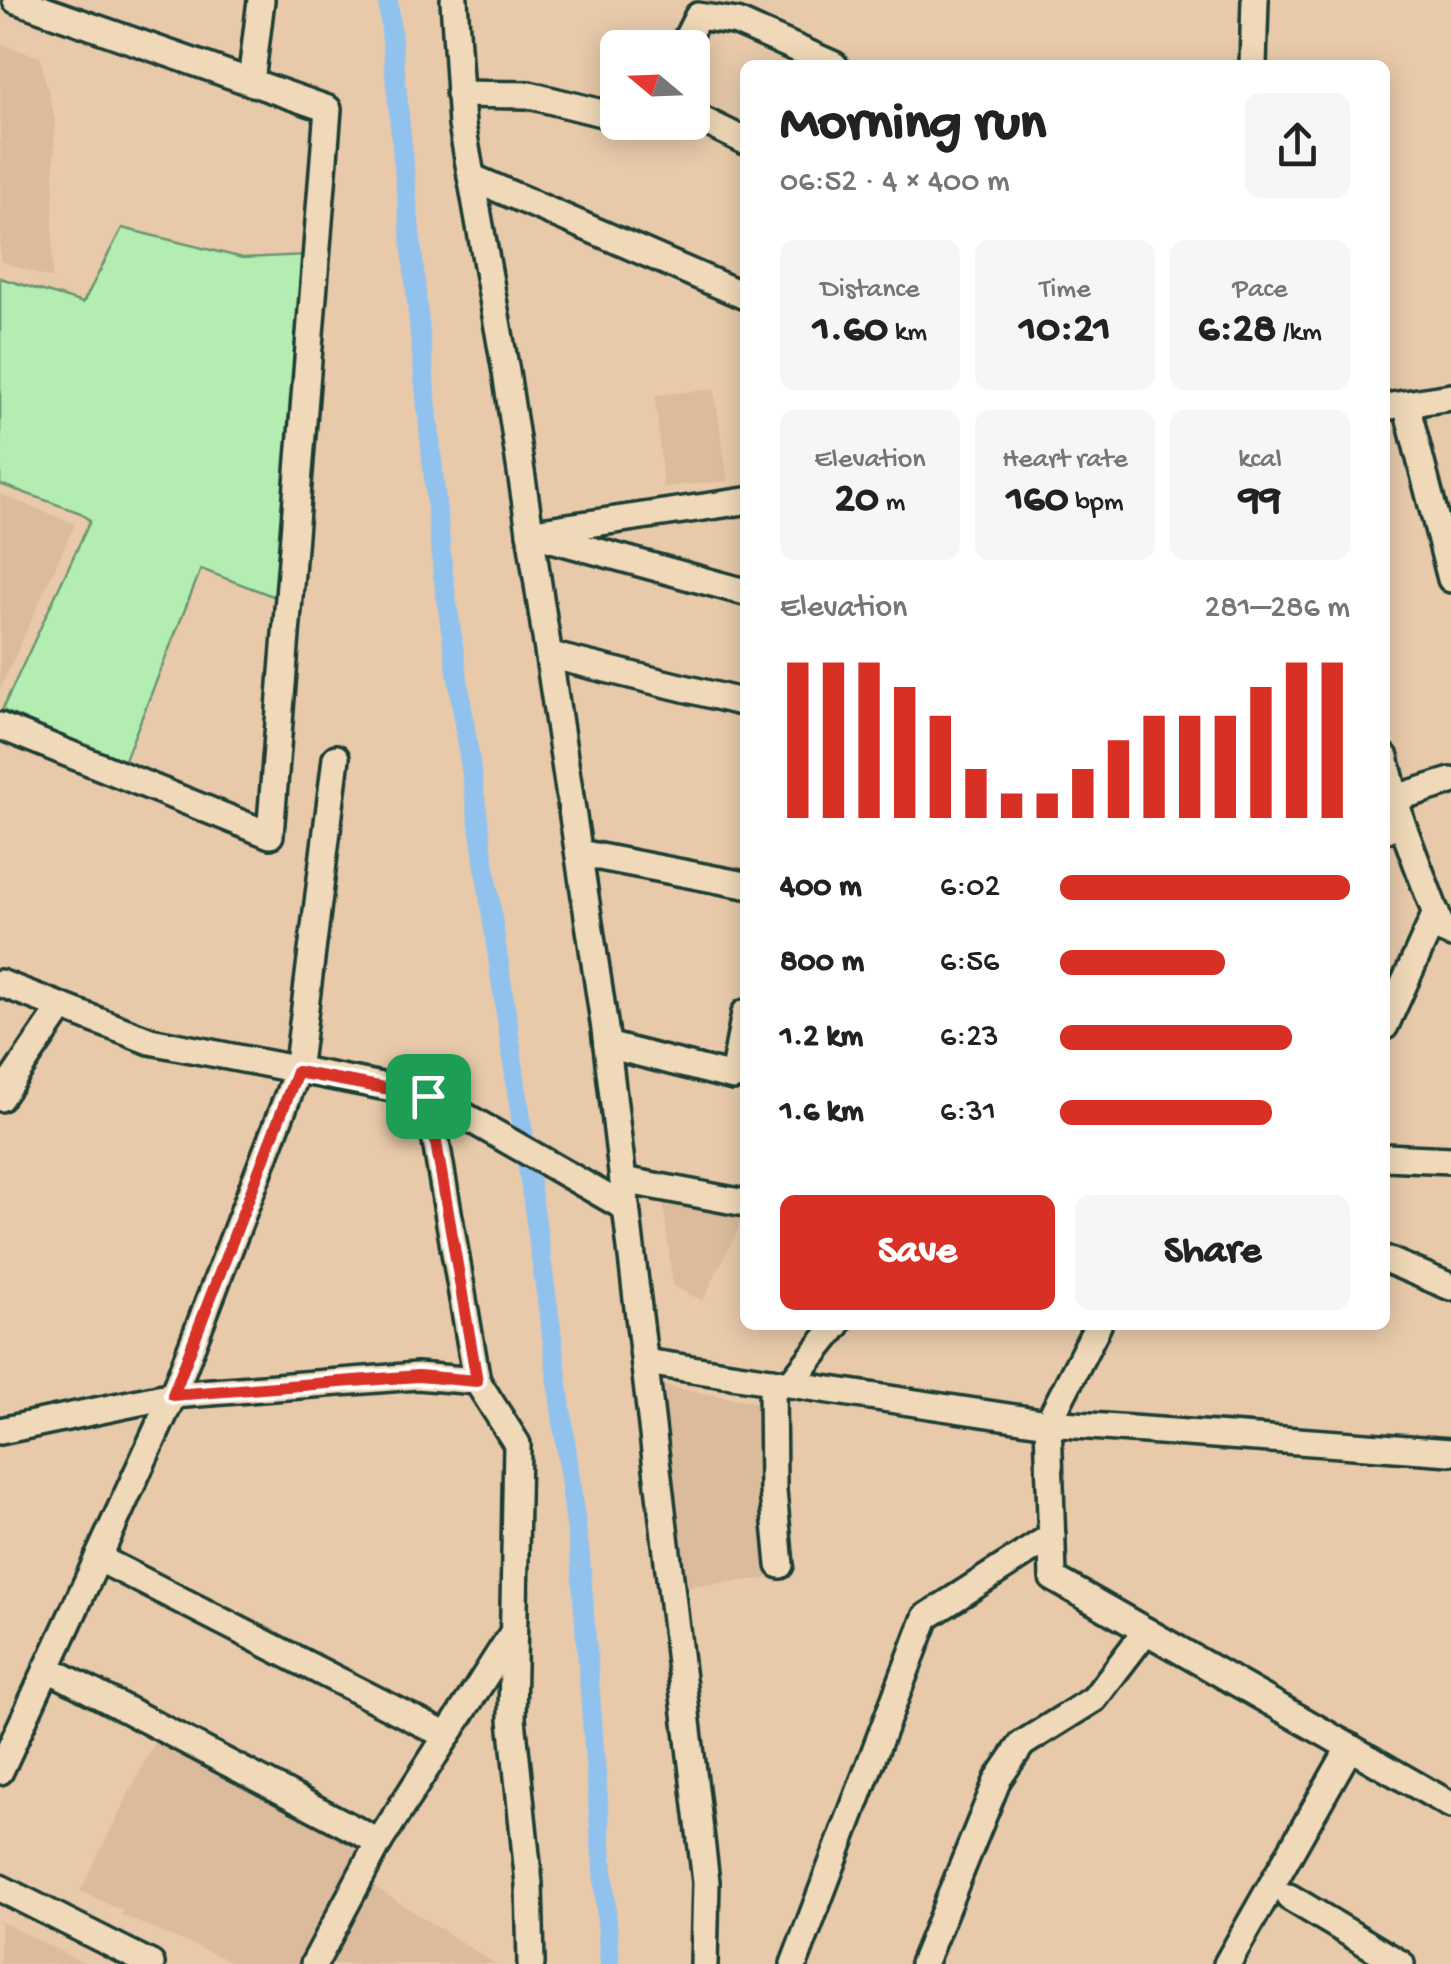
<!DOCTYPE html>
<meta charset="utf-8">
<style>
body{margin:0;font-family:"Gochi Hand",sans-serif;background:#f6f6f6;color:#222;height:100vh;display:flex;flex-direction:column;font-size:38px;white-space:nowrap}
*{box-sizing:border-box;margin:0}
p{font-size:32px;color:#767676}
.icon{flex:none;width:55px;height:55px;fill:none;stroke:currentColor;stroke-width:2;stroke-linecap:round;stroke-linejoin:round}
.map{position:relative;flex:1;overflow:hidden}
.sheet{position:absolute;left:740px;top:60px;width:650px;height:1270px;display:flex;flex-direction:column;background:#fff;border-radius:15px;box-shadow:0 5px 25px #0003}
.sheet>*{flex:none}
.needle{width:65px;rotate:289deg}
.tools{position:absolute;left:600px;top:30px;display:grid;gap:20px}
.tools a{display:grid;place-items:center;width:110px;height:110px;border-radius:15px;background:#fff;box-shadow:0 5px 25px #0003;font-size:50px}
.pin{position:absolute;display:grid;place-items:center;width:85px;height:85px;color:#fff;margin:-42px;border-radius:20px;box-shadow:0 5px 15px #0006}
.round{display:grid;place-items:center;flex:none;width:105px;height:105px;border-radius:15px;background:#f6f6f6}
.summary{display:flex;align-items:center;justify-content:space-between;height:170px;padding:0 40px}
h1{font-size:55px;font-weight:700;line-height:75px}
.figures{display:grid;grid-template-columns:repeat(3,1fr);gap:15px;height:170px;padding:10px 40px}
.figures div{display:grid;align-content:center;border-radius:15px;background:#f6f6f6;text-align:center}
.figures b{font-size:42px;font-weight:700}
.figures small{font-size:28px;font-weight:400}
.figures p{font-size:28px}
.chart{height:280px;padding:20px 40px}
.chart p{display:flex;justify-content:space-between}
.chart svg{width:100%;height:180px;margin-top:10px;stroke:#d93025;stroke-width:6}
.action{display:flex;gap:20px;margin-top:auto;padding:20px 40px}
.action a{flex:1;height:115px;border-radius:15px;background:#d93025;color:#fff;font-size:40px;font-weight:700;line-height:115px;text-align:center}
.action a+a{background:#f6f6f6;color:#222}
ul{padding:0 40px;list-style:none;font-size:32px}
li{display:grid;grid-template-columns:160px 120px 1fr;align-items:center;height:75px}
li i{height:25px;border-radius:12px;background:#d93025}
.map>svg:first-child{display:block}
</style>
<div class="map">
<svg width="1451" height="1964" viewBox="0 0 1451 1964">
<rect width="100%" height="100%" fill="#e8caaa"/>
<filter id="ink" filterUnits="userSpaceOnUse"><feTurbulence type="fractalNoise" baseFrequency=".01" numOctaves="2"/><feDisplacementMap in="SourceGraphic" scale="20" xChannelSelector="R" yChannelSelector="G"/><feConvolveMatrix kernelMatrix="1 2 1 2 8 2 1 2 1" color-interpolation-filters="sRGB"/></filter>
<g filter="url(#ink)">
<g fill="#dbbb9c">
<polygon points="0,44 40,57 55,119 52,279 0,261"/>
<polygon points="714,389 728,481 663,487 655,395"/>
<polygon points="0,494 75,524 0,689"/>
<polygon points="662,1193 745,1215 703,1301 673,1286"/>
<polygon points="664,1386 775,1406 774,1578 679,1587"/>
<polygon points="158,1735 365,1835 300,1964 237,1964 121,1915 123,1911 80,1891"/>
<polygon points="373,1886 496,1964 330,1964"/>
<polygon points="0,1921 86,1964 0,1964"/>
</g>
<polygon fill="#b4edb1" stroke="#6a9572" stroke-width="2.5" points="122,228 243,258 306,255 278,598 201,569 124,762 2,710 90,521 81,513 0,484 0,278 83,303"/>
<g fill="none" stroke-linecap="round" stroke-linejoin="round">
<polyline stroke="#91c2ed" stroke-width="20" points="388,0 443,574 549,1314 580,1557 610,1964"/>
<g stroke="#1f3d34" stroke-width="32">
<g id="minor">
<polyline points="454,0 462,125 506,372 605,1029 706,1882 704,1964"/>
<polyline points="682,48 698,16 737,22 834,65"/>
<polyline points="1253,65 1255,0"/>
<polyline points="251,82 261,0"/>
<polyline points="459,94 529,95 618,117"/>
<polyline points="692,115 745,141"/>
<polyline points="471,177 745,296"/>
<polyline points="1406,404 1451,579"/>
<polyline points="1385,407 1451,397"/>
<polyline points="540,531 745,501"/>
<polyline points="530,533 745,592"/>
<polyline points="549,655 745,703"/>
<polyline points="0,726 270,835 328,109 16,0"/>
<polyline points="1385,757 1401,821 1385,830"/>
<polyline points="1396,798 1451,781"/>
<polyline points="1401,821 1442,930 1451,934"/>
<polyline points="579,853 745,885"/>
<polyline points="0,983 150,1041 428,1095 477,1381 517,1444 512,1719 529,1884 531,1964"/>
<polyline points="1385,1026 1436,913"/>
<polyline points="607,1045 733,1077 745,1013"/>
<polyline points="428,1095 626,1208"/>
<polyline points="0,1098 62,1007"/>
<polyline points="1385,1157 1451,1160"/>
<polyline points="623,1180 745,1203"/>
<polyline points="1385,1259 1451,1287"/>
<polyline points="1098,1325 1048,1423 1451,1452"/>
<polyline points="645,1362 1048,1423 1053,1578 1451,1805"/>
<polyline points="772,1381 773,1491 780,1565"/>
<polyline points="790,1384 837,1325"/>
<polyline points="0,1431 173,1395 297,1072 336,758"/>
<polyline points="98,1558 447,1736"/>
<polyline points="47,1668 379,1842"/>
<polyline points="0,1771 173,1395 417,1376 477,1381"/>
<polyline points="0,1888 151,1964"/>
<polyline points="1289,1897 1401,1964"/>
<polyline points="314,1964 379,1842 512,1634"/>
<polyline points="794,1964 926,1617 1052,1536"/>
<polyline points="923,1964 998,1779 1022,1744 1094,1699 1146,1631"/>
<polyline points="1227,1964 1350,1747"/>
</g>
</g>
<use href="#minor" stroke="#f0d9b8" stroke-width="25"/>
</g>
</g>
<g fill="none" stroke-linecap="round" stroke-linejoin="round" filter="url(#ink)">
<g stroke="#fff" stroke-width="20">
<polygon id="route" points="297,1072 428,1096 477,1381 418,1376 173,1395"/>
</g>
<use href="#route" stroke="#d93025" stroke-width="12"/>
</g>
</svg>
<div class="tools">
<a><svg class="needle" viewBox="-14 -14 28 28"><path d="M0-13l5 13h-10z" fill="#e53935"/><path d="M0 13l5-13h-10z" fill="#767676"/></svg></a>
</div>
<div class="pin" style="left:428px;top:1096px;background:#1e9e55"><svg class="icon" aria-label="arrive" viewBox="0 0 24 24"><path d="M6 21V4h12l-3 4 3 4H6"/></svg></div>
<section class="sheet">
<div class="summary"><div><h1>Morning run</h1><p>06:52 · 4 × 400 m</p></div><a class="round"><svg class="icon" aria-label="share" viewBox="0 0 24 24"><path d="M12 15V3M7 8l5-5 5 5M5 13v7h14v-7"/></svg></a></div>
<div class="figures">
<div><p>Distance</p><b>1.60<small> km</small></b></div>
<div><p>Time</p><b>10:21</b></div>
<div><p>Pace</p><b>6:28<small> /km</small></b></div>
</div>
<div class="figures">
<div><p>Elevation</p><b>20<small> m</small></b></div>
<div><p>Heart rate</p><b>160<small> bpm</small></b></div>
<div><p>kcal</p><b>99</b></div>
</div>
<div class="chart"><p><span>Elevation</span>281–286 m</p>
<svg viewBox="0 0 160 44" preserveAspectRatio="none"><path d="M5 44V6M15 44V6M25 44V6M35 44V12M45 44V19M55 44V32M65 44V38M75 44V38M85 44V32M95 44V25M105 44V19M115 44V19M125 44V19M135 44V12M145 44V6M155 44V6"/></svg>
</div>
<ul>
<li><b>400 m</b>6:02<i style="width:100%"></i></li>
<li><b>800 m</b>6:56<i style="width:57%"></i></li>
<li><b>1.2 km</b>6:23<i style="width:80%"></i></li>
<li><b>1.6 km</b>6:31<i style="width:73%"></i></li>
</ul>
<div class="action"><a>Save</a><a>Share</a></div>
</section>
</div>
